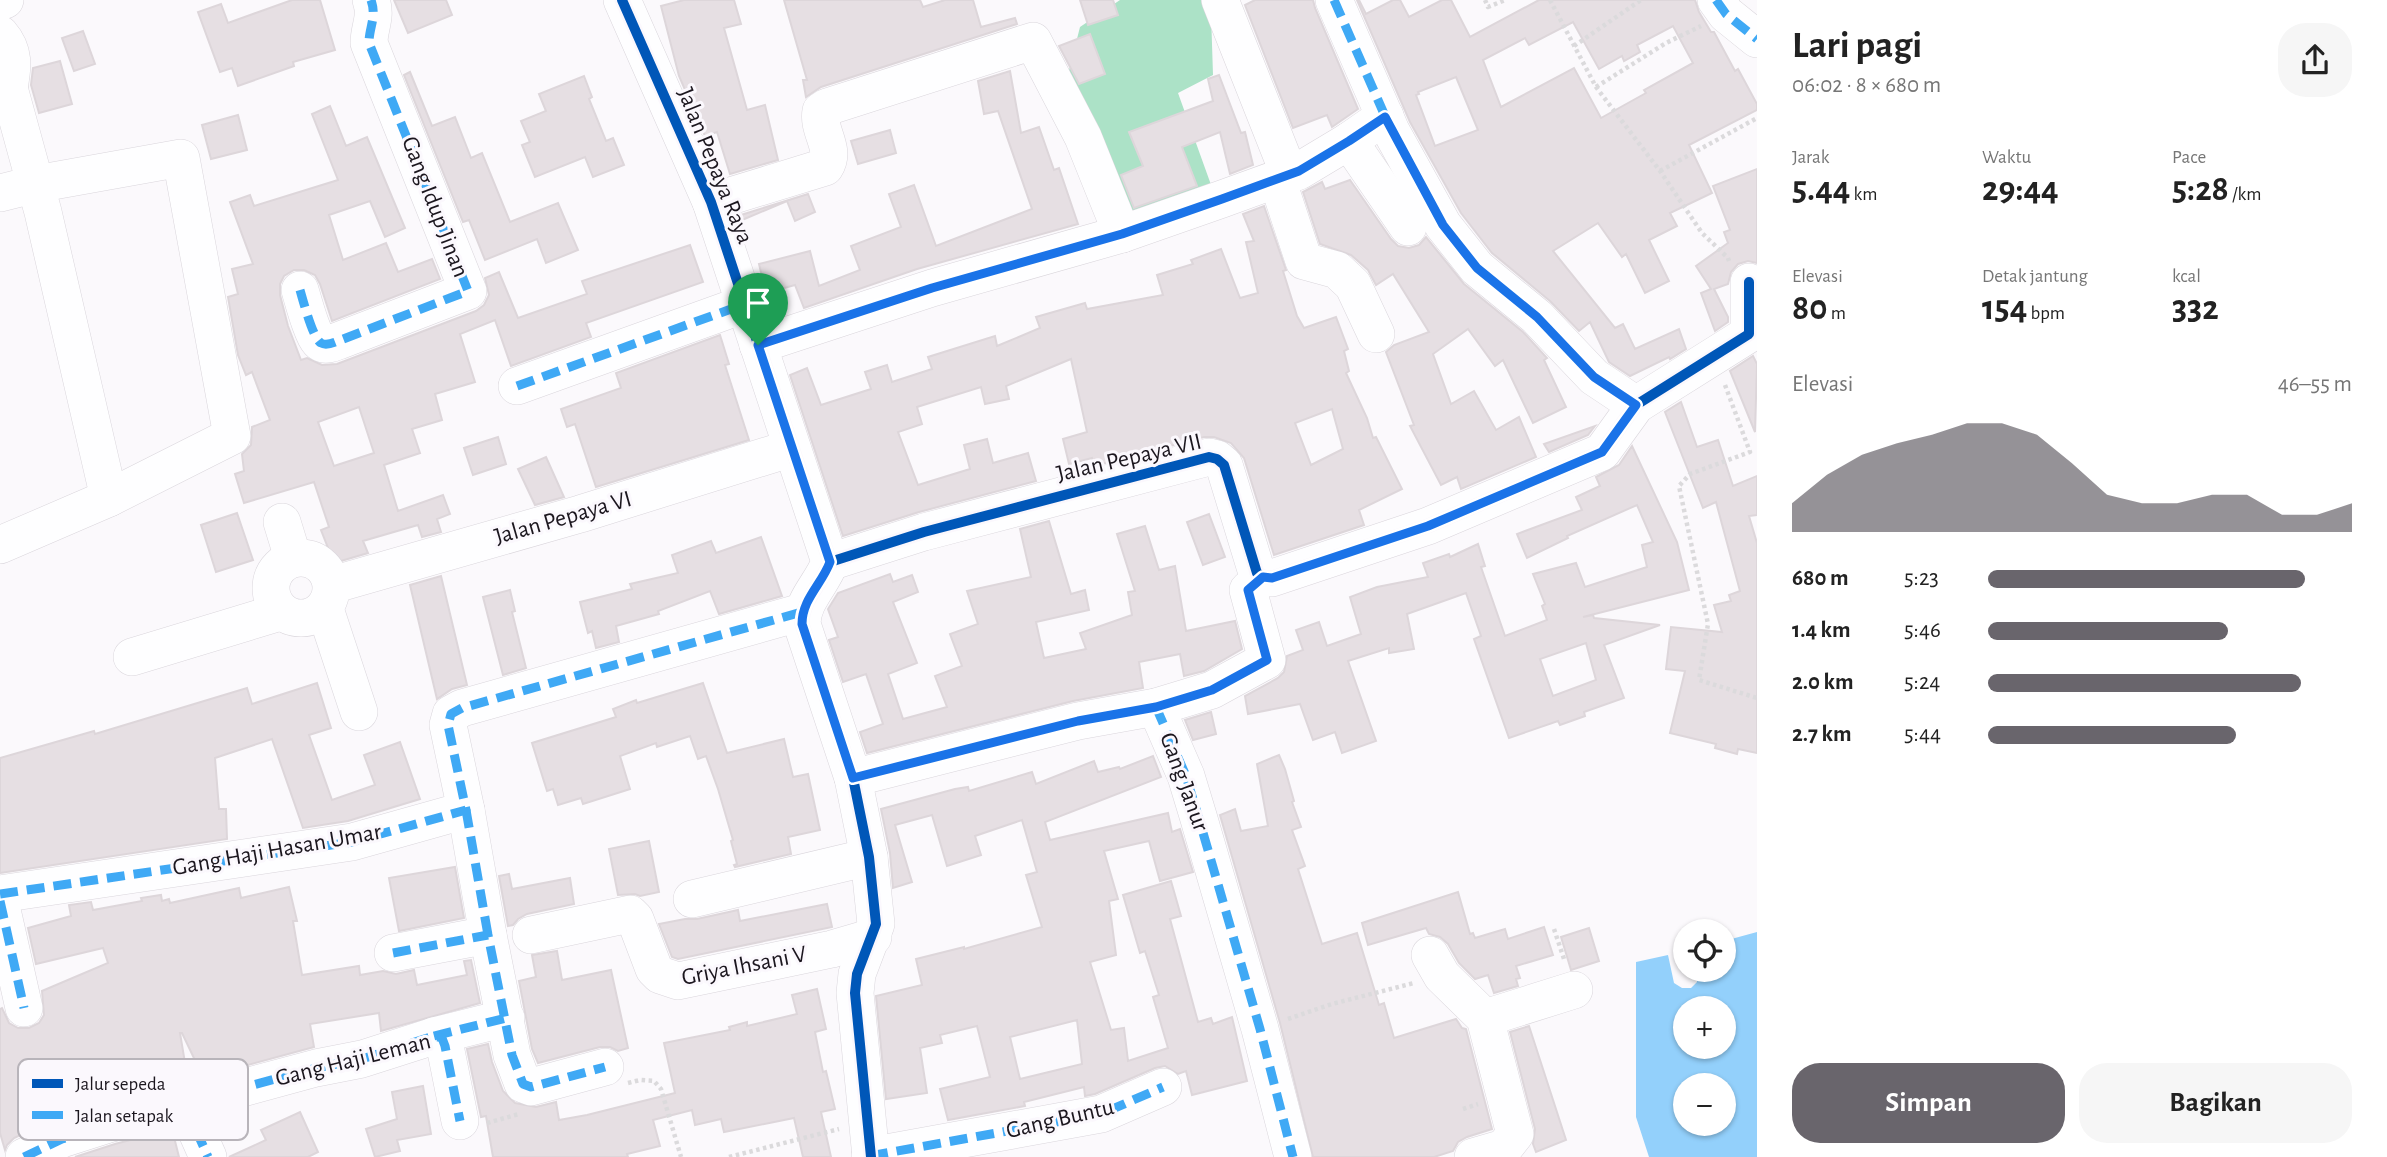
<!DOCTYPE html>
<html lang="id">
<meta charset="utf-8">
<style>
body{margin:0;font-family:"Alegreya Sans",sans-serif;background:#f6f6f6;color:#222;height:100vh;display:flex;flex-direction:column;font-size:26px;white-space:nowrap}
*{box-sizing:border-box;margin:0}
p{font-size:23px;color:#767676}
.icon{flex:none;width:38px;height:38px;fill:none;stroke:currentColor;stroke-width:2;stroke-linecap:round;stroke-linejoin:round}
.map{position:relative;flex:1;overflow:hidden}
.side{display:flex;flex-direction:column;background:#fff;width:630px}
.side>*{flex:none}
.controls{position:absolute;left:1673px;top:919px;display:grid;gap:14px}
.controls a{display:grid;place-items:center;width:63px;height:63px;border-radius:50%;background:#fff;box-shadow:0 2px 5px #0004;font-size:35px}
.pin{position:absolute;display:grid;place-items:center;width:60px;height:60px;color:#fff;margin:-72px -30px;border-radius:50% 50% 50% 0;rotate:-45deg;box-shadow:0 0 7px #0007}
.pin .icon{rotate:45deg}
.round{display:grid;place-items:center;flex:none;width:74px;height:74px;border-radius:28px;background:#f6f6f6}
.headline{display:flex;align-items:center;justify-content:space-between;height:119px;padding:0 35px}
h1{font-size:38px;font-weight:700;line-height:52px}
.figures{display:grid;grid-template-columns:repeat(3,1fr);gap:10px;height:119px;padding:7px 35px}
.figures div{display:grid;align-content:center}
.figures b{font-size:35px;font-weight:700}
.figures small{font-size:19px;font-weight:400}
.figures p{font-size:19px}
.chart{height:196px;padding:14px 35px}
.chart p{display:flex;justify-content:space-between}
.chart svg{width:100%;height:126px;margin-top:7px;fill:#69656c;opacity:.7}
.primary-button{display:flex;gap:14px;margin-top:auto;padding:14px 35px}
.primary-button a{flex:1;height:80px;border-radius:28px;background:#69656c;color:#fff;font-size:28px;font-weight:700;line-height:80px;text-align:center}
.primary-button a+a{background:#f6f6f6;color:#222}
ul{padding:0 35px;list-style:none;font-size:23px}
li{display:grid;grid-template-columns:112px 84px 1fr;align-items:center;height:52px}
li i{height:18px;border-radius:9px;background:#69656c}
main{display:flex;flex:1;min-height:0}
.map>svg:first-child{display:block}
</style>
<main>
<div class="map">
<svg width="1757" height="1157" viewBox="0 0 1757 1157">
<rect width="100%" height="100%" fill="#fbf9fc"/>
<polygon fill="#ace2c7" points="1120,0 1220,0 1211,13 1213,75 1178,93 1219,207 1111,248 1057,118 1080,27"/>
<path fill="#93d0fb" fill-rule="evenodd" d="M1757 932V1157H1649L1636 1117V962L1668 955 1674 983 1682 988H1691L1697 982V970H1724V941ZM1685 1008H1724V1046H1685ZM1685 1085H1724V1124H1685Z"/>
<g fill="#e6dfe3" stroke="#ddd6da" stroke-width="2" fill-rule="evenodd">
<polygon points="292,0 320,0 335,50 293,62 294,66 238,86 232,68 220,72 198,12 221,4 228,23"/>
<polygon points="394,0 446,0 452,15 408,33"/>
<polygon points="684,0 734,0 741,24 724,28 747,110 765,105 778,160 730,174 717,132 705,136 679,76 661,6"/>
<polygon points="784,0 920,0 923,7 945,0 973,0 981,27 1015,18 1017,24 821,87 806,97 803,80 807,80"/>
<polygon points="1080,0 1113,0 1118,15 1088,25"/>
<polygon points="1255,0 1313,0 1315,8 1358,109 1332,127 1327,115 1293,128 1245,5"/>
<path d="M1357 0H1359L1366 14 1393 0H1400L1409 17 1442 0H1451L1470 37 1539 0H1695L1699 12 1711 32H1714L1735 71 1738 69 1757 104V110L1689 145 1712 193 1670 213 1677 226 1649 240 1669 281 1645 293 1626 254 1622 257 1598 223 1553 251 1615 328 1623 324 1635 349 1679 329 1686 349 1670 359 1669 357 1630 376 1609 362 1590 322 1579 331 1550 301 1492 253 1461 213 1410 122ZM1573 22 1599 69 1622 56 1624 61 1640 52 1637 45 1673 26 1693 63 1644 90 1646 93 1601 118 1574 68 1501 107 1483 60 1525 38 1529 45ZM1456 77 1478 130 1435 146 1416 95 1419 94 1418 92Z"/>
<polygon points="83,31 95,64 74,71 62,38"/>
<polygon points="1090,34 1105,74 1079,84 1059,46"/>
<polygon points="60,61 72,104 39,113 31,85 33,68"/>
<polygon points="1010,71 1021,133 1039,127 1054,170 1059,168 1078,224 917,269 804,308 795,285 766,293 759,264 810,251 819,286 860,270 851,246 901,227 889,194 914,185 936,246 1032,209 998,111 984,114 978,81"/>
<polygon points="410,72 432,126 455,117 471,158 482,153 510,222 558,203 578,250 546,263 537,239 485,260 469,220 463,222 404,75"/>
<polygon points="1219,75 1241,133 1245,132 1253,165 1230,174 1220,132 1182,147 1197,186 1134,208 1121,175 1143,166 1129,132 1213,101 1208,79"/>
<polygon points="584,76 592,97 589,99 606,141 613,138 624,165 593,177 585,157 535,177 522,145 530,142 521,121 546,111 539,94"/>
<path d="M330 106 346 146 367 137 405 228 385 237 370 201 329 215 343 260 386 243 398 272 432 259 440 279 332 321 320 284 315 275 304 270H294L284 276 280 284V295L288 326 301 360 307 358 322 365 337 364 476 311 484 305 489 295 485 278 499 272 518 318 587 294 582 281 690 245 703 282 586 323 591 337 511 366 495 320 460 334 475 382 435 394 442 420 412 429 420 453 384 465 398 511 443 495 450 514 437 519 441 532 422 537 418 525 363 541 368 553 334 563 321 530 329 527 314 482 244 503 235 474 244 471 242 454 251 445 252 427 270 420 252 372 246 375 238 355 228 297 238 294 232 269 253 264 230 202 250 195 254 206 338 180 312 114ZM359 407 374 453 334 466 318 422Z"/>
<polygon points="238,115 247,150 211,159 202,125"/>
<polygon points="890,130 896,153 858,164 851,141"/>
<polygon points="1757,169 1757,263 1748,261 1738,264 1731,272 1728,284 1714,289 1728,317 1728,322 1715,331 1701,293 1711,289 1696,266 1728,243 1724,232 1730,230 1713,186"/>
<polygon points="1350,180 1391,239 1398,246 1409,248 1419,245 1426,237 1464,284 1523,332 1547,358 1544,360 1566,407 1533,423 1503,360 1495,366 1468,329 1433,354 1451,404 1474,391 1496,430 1519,417 1536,457 1461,489 1457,477 1441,485 1410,426 1414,425 1386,352 1394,345 1429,332 1393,274 1376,285 1368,270 1351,255 1320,244 1303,192 1322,182 1325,189"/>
<polygon points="808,194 815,212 795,221 787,201 742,220 741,215"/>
<path d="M1264 206 1286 270 1283 271 1297 316 1304 328 1336 317 1348 349 1344 351 1349 371 1346 373 1367 418 1373 438 1376 437 1402 489 1359 510 1364 525 1274 555 1244 458 1231 443 1214 437H1204L1094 466 1092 458 1069 464 1063 439 1087 432 1071 359 1006 386 1009 399 985 404 981 387 917 407 922 424 898 432 918 485 970 469 964 445 987 439 993 463 1028 453 1036 481 919 512 843 536 790 375 807 368 821 405 871 389 865 372 887 365 892 382 932 369 928 357 995 336 997 346 1040 328 1036 317 1085 303 1087 309 1163 295 1157 275 1193 264 1191 260 1221 249 1240 298 1258 293 1246 242 1254 241 1243 214ZM1332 409 1343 449 1311 465 1295 423Z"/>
<polygon points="720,335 729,364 725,365 749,440 596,487 575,424 567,427 561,409 621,388 616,373"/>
<polygon points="1753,356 1757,364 1755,432 1730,371"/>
<polygon points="1681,402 1697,447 1718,440 1733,486 1757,476 1757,515 1749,516 1757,543 1757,753 1738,749 1737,754 1715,748 1716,744 1670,733 1685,671 1666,669 1671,627 1722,632 1714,605 1731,601 1729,595 1740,591 1716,502 1703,508 1665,412"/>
<polygon points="1595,426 1588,435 1549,452 1544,444"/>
<polygon points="498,437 506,464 473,475 464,448"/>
<path d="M1632 446 1677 542 1689 590 1583 617 1593 615 1594 618 1660 625 1604 645 1624 698 1584 712 1585 716 1560 725 1558 721 1509 738 1474 639 1481 636 1466 593 1407 614 1414 649 1389 653V648L1348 661 1376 741 1342 753 1335 732 1313 740 1300 704 1248 714 1245 696 1278 678 1284 672 1287 656 1303 650 1296 630 1319 622 1327 646 1361 634 1350 597 1377 587 1428 577 1423 563 1449 554 1450 557 1478 544 1485 566 1481 567 1505 636 1547 620 1542 606 1545 604 1533 574 1576 563 1585 587 1647 567 1642 545 1653 542 1637 505 1567 536 1568 538 1527 558 1517 534 1582 510 1576 497 1600 486 1596 477 1619 465ZM1586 643 1596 680 1553 696 1540 659Z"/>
<polygon points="546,457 564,497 535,505 518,469"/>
<polygon points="237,513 253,560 216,572 201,525"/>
<polygon points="1209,514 1225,557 1203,565 1187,522"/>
<polygon points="1049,521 1071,594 1085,590 1089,610 1036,622 1044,658 1086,649 1080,633 1132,615 1128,592 1135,591 1117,534 1145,526 1159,570 1175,566 1186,631 1235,621 1242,649 1204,671 1184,676 1180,654 1139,662 1143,688 1073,701 867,753 860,732 883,724 866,674 843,682 829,640 838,637 828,609 838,593 890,574 893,582 912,575 918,592 893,602 917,663 888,674 903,719 947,707 935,676 962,666 950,634 978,624 967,591 1031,577 1020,529"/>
<polygon points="761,537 782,596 719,614 710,591 658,611 659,614 616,626 619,642 596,648 592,631 588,633 580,602 632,589 630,584 678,573 672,555 711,541 716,553"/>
<polygon points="441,576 467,685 452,689 437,699 410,585"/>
<polygon points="510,590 515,611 512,612 526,668 503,675 483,597"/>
<polygon points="317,683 331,728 309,735 332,800 375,785 364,755 400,742 420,799 348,821 303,828 272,739 215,758 219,809 226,809 227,839 0,873 0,758 94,731 95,734 247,688 252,704"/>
<polygon points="703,683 727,753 784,739 793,777 808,774 820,830 788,837 791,854 735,867 734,865 737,864 731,841 733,840 718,789 706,756 698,759 690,736 657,747 656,743 620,756 630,789 583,804 581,798 558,805 553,789 547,791 532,743 616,717 613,709 636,700 637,703"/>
<polygon points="1211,712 1216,734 1193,740 1185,720"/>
<polygon points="1279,755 1285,769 1294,801 1292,802 1301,827 1292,830 1305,866 1298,869 1322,944 1357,933 1379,1005 1384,1003 1394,1038 1456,1019 1462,1028 1466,1029 1492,1129 1467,1137 1458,1142 1453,1151 1434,1157 1313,1157 1280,1023 1220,815 1235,809 1241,831 1268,826 1257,764"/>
<path d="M1153 756 1161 777 1045 822 1050 840 1168 813 1172 832 1180 829 1193 872 1160 881 1149 841 1104 851 1118 899 1109 901 1116 955 1090 962 1111 1030 1124 1028 1128 1061 1168 1048 1153 997 1159 995 1145 951 1140 953 1123 895 1171 881 1181 916 1170 919 1198 1022 1211 1018 1213 1024 1232 1017 1247 1081 1192 1095 1186 1071 1178 1074 1165 1066 1155 1068 1095 1094 1085 1096 1084 1087 1024 1102 1025 1106 948 1120 940 1089 990 1077 977 1026 940 1035 942 1043 920 1048 927 1093 886 1099 876 996 922 985 916 959 964 947V949L1042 927 1026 875 1037 872 1022 820 975 836 981 855 947 866 932 815 895 825 912 882 893 888 890 853 881 809 955 789 968 787 969 791 1032 772 1036 784 1094 761 1098 772 1119 767 1120 769ZM1077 1020 1082 1064 1020 1079 1010 1037Z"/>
<polygon points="649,841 659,892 640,896 635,894 618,895 609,849"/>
<polygon points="455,867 464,918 399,931 389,878"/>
<polygon points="509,874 512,889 570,878 574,904 527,914 518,919 513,925 508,926 499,876"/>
<polygon points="289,887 297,921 293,921 302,975 359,966 360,975 383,971 396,974 414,970 417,985 467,975 464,961 471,960 480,1003 381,1031 379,1013 310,1024 314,1047 203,1077 182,1033 180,1033 188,1081 103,1104 101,1094 32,1114 35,1128 14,1138 7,1145 5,1150 0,1133 0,1009 2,1008 9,1023 18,1028 29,1028 39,1023 44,1015 42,991 108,963 103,948 36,964 28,928 71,916 69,905 91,902 93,910 142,901 141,898 161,895 162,901 169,899 170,903 239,888 241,898"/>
<polygon points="1458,892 1470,934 1473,933 1475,938 1505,929 1508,939 1544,927 1553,955 1516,966 1520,978 1516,979 1518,986 1494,993 1488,975 1475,979 1459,963 1448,944 1440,937 1429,934 1426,928 1368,945 1362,923"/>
<polygon points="827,904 832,927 678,959 672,957 659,924 685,919 697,919 738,910 740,921"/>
<polygon points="1589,928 1599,961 1571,970 1561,937"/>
<polygon points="557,951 562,980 611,970 628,1048 618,1051 610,1047 600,1047 538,1063 532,1049 519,981 536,977 532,955"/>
<polygon points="817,989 826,1029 815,1032 823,1072 826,1071 835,1109 821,1112 831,1157 803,1157 794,1118 724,1132 721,1119 695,1125 692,1110 653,1120 660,1146 627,1154 628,1157 493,1157 486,1116 481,1117 467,1049 488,1044 492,1062 503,1091 515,1103 536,1107 556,1102 559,1120 587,1115 675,1093 664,1043 730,1030 729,1027 747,1022 747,1026 797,1014 792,995"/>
<polygon points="1529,1026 1566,1140 1536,1152 1533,1144 1535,1129 1510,1032"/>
<polygon points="423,1086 431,1134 397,1140 400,1151 375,1157 366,1129 397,1119 392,1092"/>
<polygon points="300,1112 318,1152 308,1157 229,1157 266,1140 261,1130"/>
<polygon points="172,1129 179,1157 75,1157 115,1144"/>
</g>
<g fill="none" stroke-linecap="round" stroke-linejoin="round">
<g stroke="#dad6dc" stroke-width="38">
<g id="minor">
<path d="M622 0 711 202 830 562C822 584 802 600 802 624L853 778 869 857 876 924 857 974 855 993 871 1157"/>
<polyline points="1220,0 1289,174"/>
<polyline points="1334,0 1391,131 1443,225 1477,268 1537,317 1594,377 1636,405"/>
<polyline points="1716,0 1726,14 1757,39"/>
<polyline points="0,1 5,0"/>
<path d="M0 34C15 51 13 67 9 88"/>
<polyline points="0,73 9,88 43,212 109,498"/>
<polyline points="1349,141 1408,227"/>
<polyline points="1277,179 1304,261 1337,270 1353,285 1376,334"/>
<polyline points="0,193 36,184 181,158 232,436 109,498 0,545"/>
<path d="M711 202 825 167C837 149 817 131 821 111L827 107 1033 41 1083 137 1122 234"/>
<path d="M300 290C303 300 313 339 321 343 326 346 333 343 338 341L468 291 369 43C369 27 377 17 371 0"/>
<polyline points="758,345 932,288 1122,234 1222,199 1299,171 1349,141 1385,116"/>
<polyline points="517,386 745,304"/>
<polyline points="282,522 293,558"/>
<circle cx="301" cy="588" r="30"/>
<polyline points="830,562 924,532 1209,457 1217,459 1224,465 1257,573 1263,577 1272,578 1428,526 1602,452 1636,405 1749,334 1749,282"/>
<polyline points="332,585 580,514 792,448"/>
<polyline points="325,609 359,712"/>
<polyline points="132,657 280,612"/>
<polyline points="1156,707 1186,776 1199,819 1260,1029 1293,1157"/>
<polyline points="853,778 1078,721 1156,707 1212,690 1267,660 1248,590 1263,577"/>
<polyline points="466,810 488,935"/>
<polyline points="0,894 352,842 466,810 448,725 451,714 462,708 802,612"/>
<polyline points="692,899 869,857"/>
<polyline points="0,901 24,1008"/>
<polyline points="531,935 630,914 635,919 654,969 660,975 678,981 832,949 873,937"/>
<polyline points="393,953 488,935 512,1055 523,1084 531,1087 605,1067"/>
<polyline points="1430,955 1442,976 1485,1018 1515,1134 1504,1148 1473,1157"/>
<polyline points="1485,1018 1574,990"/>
<polyline points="434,1036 506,1018"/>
<polyline points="185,1105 208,1157"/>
<polyline points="870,1156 1101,1114 1163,1087"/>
<polyline points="24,1157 62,1139 109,1124 316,1068 362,1059 434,1036 442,1038 445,1046 460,1121"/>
</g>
</g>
<g stroke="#dbdadc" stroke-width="4.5" stroke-dasharray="3.5 3.5" stroke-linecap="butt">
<polyline points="1485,0 1488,7 1505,0"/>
<polyline points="1550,0 1596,87 1660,171 1702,233 1728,258 1729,261"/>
<polyline points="1574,46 1641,0"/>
<polyline points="1596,87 1666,43 1701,26"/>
<polyline points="1660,171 1757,118"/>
<polyline points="1725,385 1750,452 1690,474 1679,486 1708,624 1699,680 1757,698"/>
<polyline points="1554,929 1565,962"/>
<polyline points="1288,1019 1332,1004 1414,983"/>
<polyline points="628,1083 640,1080 654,1081 661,1089 681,1157"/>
<polyline points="1463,1109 1478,1104"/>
<polyline points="487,1123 519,1114"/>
<polyline points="729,1157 839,1129"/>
</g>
<use href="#minor" stroke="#fefeff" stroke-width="37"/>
<g stroke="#3fa9f5" stroke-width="9" stroke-dasharray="18 9" stroke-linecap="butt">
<polyline points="1334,0 1385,116"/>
<polyline points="1716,0 1726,14 1757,39"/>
<path d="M300 290C303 300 313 339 321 343 326 346 333 343 338 341L468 291 369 43C369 27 377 17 371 0"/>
<polyline points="517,386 745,304"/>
<polyline points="1156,707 1186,776 1199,819 1260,1029 1293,1157"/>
<polyline points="853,778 1078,721 1156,707 1212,690 1267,660 1248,590 1263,577"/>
<polyline points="466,810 488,935"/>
<polyline points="0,894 352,842 466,810 448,725 451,714 462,708 802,612"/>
<polyline points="0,901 24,1008"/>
<polyline points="393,953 488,935 512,1055 523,1084 531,1087 605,1067"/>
<polyline points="434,1036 506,1018"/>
<polyline points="185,1105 208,1157"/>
<polyline points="870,1156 1101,1114 1163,1087"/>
<polyline points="24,1157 62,1139 109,1124 316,1068 362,1059 434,1036 442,1038 445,1046 460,1121"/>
</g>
<g stroke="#fbf8fd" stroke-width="15">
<g id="cycleway">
<path d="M622 0 711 202 830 562C822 584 802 600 802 624L853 778 869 857 876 924 857 974 855 993 871 1157"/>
<polyline points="830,562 924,532 1209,457 1217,459 1224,465 1257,573 1263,577 1272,578 1428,526 1602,452 1636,405 1749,334 1749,282"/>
</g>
</g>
<use href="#cycleway" stroke="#0057b8" stroke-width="10"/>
</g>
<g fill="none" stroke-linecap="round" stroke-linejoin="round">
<g stroke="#fff" stroke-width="14">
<path id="route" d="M1385 117 1443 225 1477 268 1537 317 1594 377 1636 405 1602 452 1428 526 1272 578 1263 577 1248 590 1267 660 1212 690 1156 707 1078 721 853 778 802 624C802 599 822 584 830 562L758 345 932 288 1122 234 1222 199 1299 171 1349 141Z"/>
</g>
<use href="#route" stroke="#1a73e8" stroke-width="9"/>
</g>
<g text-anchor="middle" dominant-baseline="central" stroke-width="6" stroke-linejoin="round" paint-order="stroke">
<g font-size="24" fill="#1b161e" stroke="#fbf8fd">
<text transform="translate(715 166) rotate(68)">Jalan Pepaya Raya</text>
<text transform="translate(435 207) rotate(69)">Gang Idup Jinan</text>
<text transform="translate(1129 458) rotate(-13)">Jalan Pepaya VII</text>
<text transform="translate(563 518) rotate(-16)">Jalan Pepaya VI</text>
<text transform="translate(1184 782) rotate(70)">Gang Janur</text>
<text transform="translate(277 850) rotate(-10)">Gang Haji Hasan Umar</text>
<text transform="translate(744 966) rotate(-11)">Griya Ihsani V</text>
<text transform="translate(353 1060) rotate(-14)">Gang Haji Leman</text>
<text transform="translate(1060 1119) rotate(-13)">Gang Buntu</text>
</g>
</g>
<rect x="18" y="1059" width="230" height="81" rx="10" fill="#fbf8fd" stroke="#b8b4ba" stroke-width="2"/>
<rect x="32" y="1079" width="31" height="9" fill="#0057b8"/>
<rect x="32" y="1111" width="31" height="8" fill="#3fa9f5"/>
<g font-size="19" fill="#1b161e">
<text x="75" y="1090">Jalur sepeda</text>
<text x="75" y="1122">Jalan setapak</text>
</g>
</svg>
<div class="controls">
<a><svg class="icon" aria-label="locate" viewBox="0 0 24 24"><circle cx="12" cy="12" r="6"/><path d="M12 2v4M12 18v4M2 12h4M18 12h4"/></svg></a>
<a>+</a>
<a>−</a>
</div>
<div class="pin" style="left:758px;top:345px;background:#1e9e55"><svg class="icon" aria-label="arrive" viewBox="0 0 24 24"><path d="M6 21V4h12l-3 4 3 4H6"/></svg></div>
</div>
<section class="side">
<div class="headline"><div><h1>Lari pagi</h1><p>06:02 · 8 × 680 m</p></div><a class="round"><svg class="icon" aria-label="share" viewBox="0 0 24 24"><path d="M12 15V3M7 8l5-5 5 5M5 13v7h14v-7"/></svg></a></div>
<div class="figures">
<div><p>Jarak</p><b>5.44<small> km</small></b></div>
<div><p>Waktu</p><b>29:44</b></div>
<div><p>Pace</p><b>5:28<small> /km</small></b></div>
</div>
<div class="figures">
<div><p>Elevasi</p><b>80<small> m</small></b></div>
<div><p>Detak jantung</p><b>154<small> bpm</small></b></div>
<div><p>kcal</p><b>332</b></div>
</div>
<div class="chart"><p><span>Elevasi</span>46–55 m</p>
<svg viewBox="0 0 160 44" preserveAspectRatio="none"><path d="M0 44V34L10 24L20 17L30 13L40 10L50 6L60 6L70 10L80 20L90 31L100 34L110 34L120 31L130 31L140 38L150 38L160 34V44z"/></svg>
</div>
<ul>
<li><b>680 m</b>5:23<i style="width:87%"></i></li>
<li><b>1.4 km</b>5:46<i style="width:66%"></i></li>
<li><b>2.0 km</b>5:24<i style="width:86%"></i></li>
<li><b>2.7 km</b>5:44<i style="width:68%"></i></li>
</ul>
<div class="primary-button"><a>Simpan</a><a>Bagikan</a></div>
</section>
</main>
